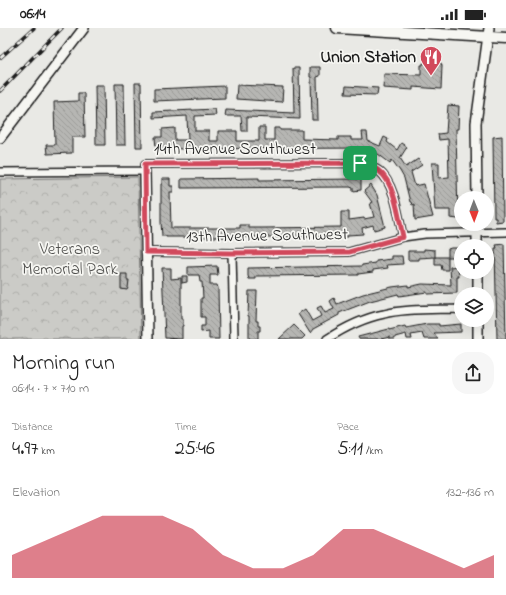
<!DOCTYPE html>
<meta charset="utf-8">
<style>
body{margin:0;font-family:"Indie Flower",sans-serif;background:#f6f6f6;color:#222;height:100vh;display:flex;flex-direction:column;font-size:15px;white-space:nowrap}
*{box-sizing:border-box;margin:0}
p{font-size:13px;color:#767676}
.icon{flex:none;width:22px;height:22px;fill:none;stroke:currentColor;stroke-width:2;stroke-linecap:round;stroke-linejoin:round}
.map{position:relative;height:311px;overflow:hidden}
.sheet{display:flex;flex-direction:column;background:#fff;flex:1}
.sheet>*{flex:none}
.needle{width:26px;rotate:179deg}
.tools{position:absolute;left:454px;top:163px;display:grid;gap:8px}
.tools a{display:grid;place-items:center;width:40px;height:40px;border-radius:50%;background:#fff;box-shadow:0 4px 16px #0002;font-size:20px}
.pin{position:absolute;display:grid;place-items:center;width:34px;height:34px;color:#fff;margin:-17px;border-radius:8px;box-shadow:0 2px 6px #0006}
.round{display:grid;place-items:center;flex:none;width:42px;height:42px;border-radius:16px;background:#f6f6f6}
.overview{display:flex;align-items:center;justify-content:space-between;height:68px;padding:0 12px}
h1{font-size:22px;font-weight:600;line-height:30px}
.stats{display:grid;grid-template-columns:repeat(3,1fr);gap:6px;height:68px;padding:4px 12px}
.stats div{display:grid;align-content:center}
.stats b{font-size:20px;font-weight:600}
.stats small{font-size:11px;font-weight:400}
.stats p{font-size:11px}
.chart{height:112px;padding:8px 12px}
.chart p{display:flex;justify-content:space-between}
.chart svg{width:100%;height:72px;margin-top:4px;fill:#d1495b;opacity:.7}
.status{display:flex;justify-content:space-between;align-items:center;height:28px;padding:0 20px;background:#fff;direction:ltr}
.status svg{height:11px;fill:currentColor}
.map>svg:first-child{display:block}
</style>
<div class="status"><b>06:14</b><svg viewBox="0 0 49 12"><path d="M0 12V9h3v3zM5 12V6h3v6zM10 12V3h3v9zM15 12V0h3v12zM26 1h20v11H26zM47 4h2v5h-2z"/></svg></div>
<div class="map">
<svg width="506" height="311" viewBox="0 0 506 311">
<defs>
<pattern id="park-crowns" width="20" height="18" patternUnits="userSpaceOnUse"><rect width="20" height="18" fill="#cbcbc7"/><path d="M2 6a3 3 0 1 1 6 0M12 15a3 3 0 1 1 6 0" fill="none" stroke="#aeaeaa"/></pattern>
<pattern id="building-back-hatch" width="6" height="6" patternUnits="userSpaceOnUse"><rect width="6" height="6" fill="#b6b6b3"/><path d="M-1 5l2 2M0 0l6 6M5-1l2 2" fill="none" stroke="#9c9c99"/></pattern>
</defs>
<rect width="100%" height="100%" fill="#e9e9e5"/>
<filter id="ink" filterUnits="userSpaceOnUse"><feTurbulence type="fractalNoise" baseFrequency=".025" numOctaves="2"/><feDisplacementMap in="SourceGraphic" scale="8" xChannelSelector="R" yChannelSelector="G"/><feConvolveMatrix kernelMatrix="1 2 1 2 8 2 1 2 1" color-interpolation-filters="sRGB"/></filter>
<g filter="url(#ink)">
<polygon fill="url(#park-crowns)" stroke="#747472" points="138,149 141,311 0,311 0,151"/>
<g fill="url(#building-back-hatch)" stroke="#1c1c1c">
<polygon points="423,35 441,35 442,38 441,61 413,59 413,62 383,60 384,46 421,47 421,37 423,37"/>
<polygon points="310,39 320,39 320,48 317,49 318,92 312,92 311,49 310,49"/>
<polygon points="293,40 299,40 300,91 247,89 247,103 242,103 241,88 225,88 226,82 294,85"/>
<polygon points="135,55 141,55 142,119 136,119"/>
<polygon points="115,56 124,56 125,117 116,117"/>
<polygon points="95,57 104,57 105,117 96,117"/>
<polygon points="237,57 283,59 282,74 236,71"/>
<polygon points="225,58 225,70 154,73 154,61"/>
<polygon points="346,58 378,60 377,67 345,66"/>
<polygon points="78,65 84,65 85,109 72,109 72,125 47,126 46,117 55,117 54,74 78,73"/>
<polygon points="448,77 459,78 458,101 456,101 458,191 450,190 450,182 435,182 432,135 439,135 439,150 449,149 448,111 439,112 438,106 446,105"/>
<polygon points="215,81 216,87 195,88 195,103 209,103 209,113 218,113 218,103 237,103 237,113 259,113 259,99 265,99 265,112 274,112 274,100 280,100 280,102 302,102 302,111 338,112 338,109 351,109 351,112 363,112 362,104 367,104 368,113 380,118 384,109 388,111 387,114 397,122 401,115 407,119 400,130 406,139 418,131 422,137 411,144 415,158 424,156 433,189 415,192 414,176 412,177 411,174 410,174 404,150 400,143 392,132 390,135 378,126 368,123 369,120 156,121 155,109 162,109 162,101 175,100 175,112 188,112 187,88 153,90 153,84"/>
<polygon points="502,108 503,193 496,194 496,190 494,190 493,109"/>
<polygon points="259,150 259,152 358,151 361,152 361,162 353,163 353,160 350,159 181,160 181,151"/>
<polygon points="162,151 170,151 170,158 173,158 173,164 170,164 171,200 240,200 240,197 249,197 249,200 263,200 341,199 341,184 349,184 349,192 364,190 364,191 374,189 370,175 372,174 364,163 371,157 377,167 385,199 374,202 373,197 362,200 363,206 348,207 348,209 166,209 166,208 162,208 161,194 161,156 162,156"/>
<polygon points="504,216 506,311 497,311 495,220 497,220 496,217"/>
<polygon points="451,220 459,220 459,229 448,229 448,221"/>
<polygon points="424,221 435,222 435,229 448,229 448,242 442,242 441,237 435,237 435,229 419,230 419,232 408,232 408,223 424,223"/>
<polygon points="392,228 402,228 403,236 387,237 388,240 373,242 373,244 358,246 358,247 256,248 256,251 249,251 248,248 248,240 362,238 362,237 376,235 376,233 392,231"/>
<polygon points="217,238 218,247 210,247 210,257 217,257 218,260 219,311 209,311 209,303 201,304 201,298 205,298 205,289 201,289 201,270 203,270 202,254 200,254 199,247 188,247 188,239"/>
<polygon points="458,238 459,249 457,249 457,265 427,266 427,264 399,268 398,266 370,273 339,285 339,287 313,301 310,305 298,286 305,281 312,293 321,288 317,280 321,278 325,285 334,281 330,273 334,270 337,276 363,266 392,259 408,257 408,259 422,256 451,257 450,239"/>
<polygon points="162,240 171,240 171,251 181,250 181,291 183,291 183,298 182,298 182,311 165,310"/>
<polygon points="121,246 127,246 127,252 129,252 128,260 127,262 121,261"/>
<polygon points="182,248 187,248 187,254 182,255"/>
<polygon points="249,263 257,263 256,293 258,293 258,298 260,298 260,303 258,303 258,311 249,311 249,288 248,288"/>
<polygon points="427,296 439,296 439,298 461,296 461,304 434,305 438,311 424,311 422,305 411,307 412,311 407,311 406,306 395,309 395,311 390,311 390,309 381,311 359,311 358,309 389,301 389,302 405,298 406,300"/>
<polygon points="294,297 305,308 302,311 279,311"/>
</g>
<g fill="none" stroke-linecap="round" stroke-linejoin="round">
<g stroke="#1c1c1c" stroke-width="10">
<g id="minor">
<path d="M0 144 145 143V136L360 135C367 137 374 139 379 143 395 155 399 191 403 209"/>
<polyline points="146,224 232,225 349,224 403,209 425,206 506,204"/>
<polyline points="232,225 234,311"/>
<path d="M327 311C344 300 364 290 384 286 408 280 436 282 461 281"/>
</g>
</g>
<g stroke="#1c1c1c" stroke-width="12">
<g id="tertiary">
<polyline points="0,110 84,0"/>
<polyline points="145,143 148,311"/>
<polyline points="477,170 476,95 489,0"/>
<polyline points="477,196 477,218"/>
<polyline points="478,244 478,266"/>
<polyline points="478,292 478,311"/>
</g>
</g>
<g stroke="#1c1c1c" stroke-width="13">
<polyline id="secondary" points="337,0 506,10"/>
</g>
<use href="#minor" stroke="#f6f6f2" stroke-width="7"/>
<use href="#tertiary" stroke="#f6f6f2" stroke-width="9"/>
<use href="#secondary" stroke="#f6f6f2" stroke-width="10"/>
<g stroke="#1c1c1c" stroke-width="3.5">
<g id="rail">
<polyline points="0,30 34,0"/>
<polyline points="0,63 62,0"/>
</g>
</g>
<use href="#rail" stroke="#f6f6f2" stroke-width="2" stroke-dasharray="6" stroke-linecap="butt"/>
</g>
</g>
<g fill="none" stroke-linecap="round" stroke-linejoin="round" filter="url(#ink)">
<g stroke="#fff" stroke-width="8">
<path id="route" d="M360 135C367 137 374 139 379 143 395 155 399 191 403 209L349 224 232 225 146 224 145 136Z"/>
</g>
<use href="#route" stroke="#d1495b" stroke-width="5"/>
</g>
<defs>
<g id="restaurant-pin" transform="scale(1.15)"><path d="M0 17L-7.5 6A9.5 9.5 0 1 1 7.5 6Z" fill="#d1495b" stroke="#f6f6f2"/><path d="M-5-6h1v4h1v-4h1v4h1v-4h1v5L-1.5 .5V6h-2V.5L-5-1ZM5-6V6H3V1.5H1.5Q1.5-4 5-6Z" fill="#fff"/></g>
</defs>
<g fill-rule="evenodd">
<use href="#restaurant-pin" x="431" y="29"/>
</g>
<g text-anchor="middle" dominant-baseline="central" stroke-width="3.5" stroke-linejoin="round" paint-order="stroke">
<g font-size="17" font-weight="bold" fill="#1c1c1c" stroke="#f6f6f2" text-anchor="end">
<text x="416" y="29">Union Station</text>
</g>
<g font-size="17" fill="#1c1c1c" stroke="#f6f6f2">
<text x="235" y="121">14th Avenue Southwest</text>
<text transform="translate(267 208) rotate(-1)">13th Avenue Southwest</text>
</g>
<g font-size="17" fill="#51514f" stroke="#f6f6f2">
<text x="70" y="221">Veterans<tspan x="70" dy="20">Memorial Park</tspan></text>
</g>
</g>
</svg>
<div class="tools">
<a><svg class="needle" viewBox="-14 -14 28 28"><path d="M0-13l5 13h-10z" fill="#e53935"/><path d="M0 13l5-13h-10z" fill="#767676"/></svg></a>
<a><svg class="icon" aria-label="locate" viewBox="0 0 24 24"><circle cx="12" cy="12" r="6"/><path d="M12 2v4M12 18v4M2 12h4M18 12h4"/></svg></a>
<a><svg class="icon" aria-label="layers" viewBox="0 0 24 24"><path d="M12 4l9 5-9 5-9-5zM3 14l9 5 9-5"/></svg></a>
</div>
<div class="pin" style="left:360px;top:135px;background:#1e9e55"><svg class="icon" aria-label="arrive" viewBox="0 0 24 24"><path d="M6 21V4h12l-3 4 3 4H6"/></svg></div>
</div>
<section class="sheet">
<div class="overview"><div><h1>Morning run</h1><p>06:14 · 7 × 710 m</p></div><a class="round"><svg class="icon" aria-label="share" viewBox="0 0 24 24"><path d="M12 15V3M7 8l5-5 5 5M5 13v7h14v-7"/></svg></a></div>
<div class="stats">
<div><p>Distance</p><b>4.97<small> km</small></b></div>
<div><p>Time</p><b>25:46</b></div>
<div><p>Pace</p><b>5:11<small> /km</small></b></div>
</div>
<div class="chart"><p><span>Elevation</span>132–136 m</p>
<svg viewBox="0 0 160 44" preserveAspectRatio="none"><path d="M0 44V30L10 22L20 14L30 6L40 6L50 6L60 14L70 30L80 38L90 38L100 30L110 14L120 14L130 22L140 30L150 38L160 30V44z"/></svg>
</div>
</section>
